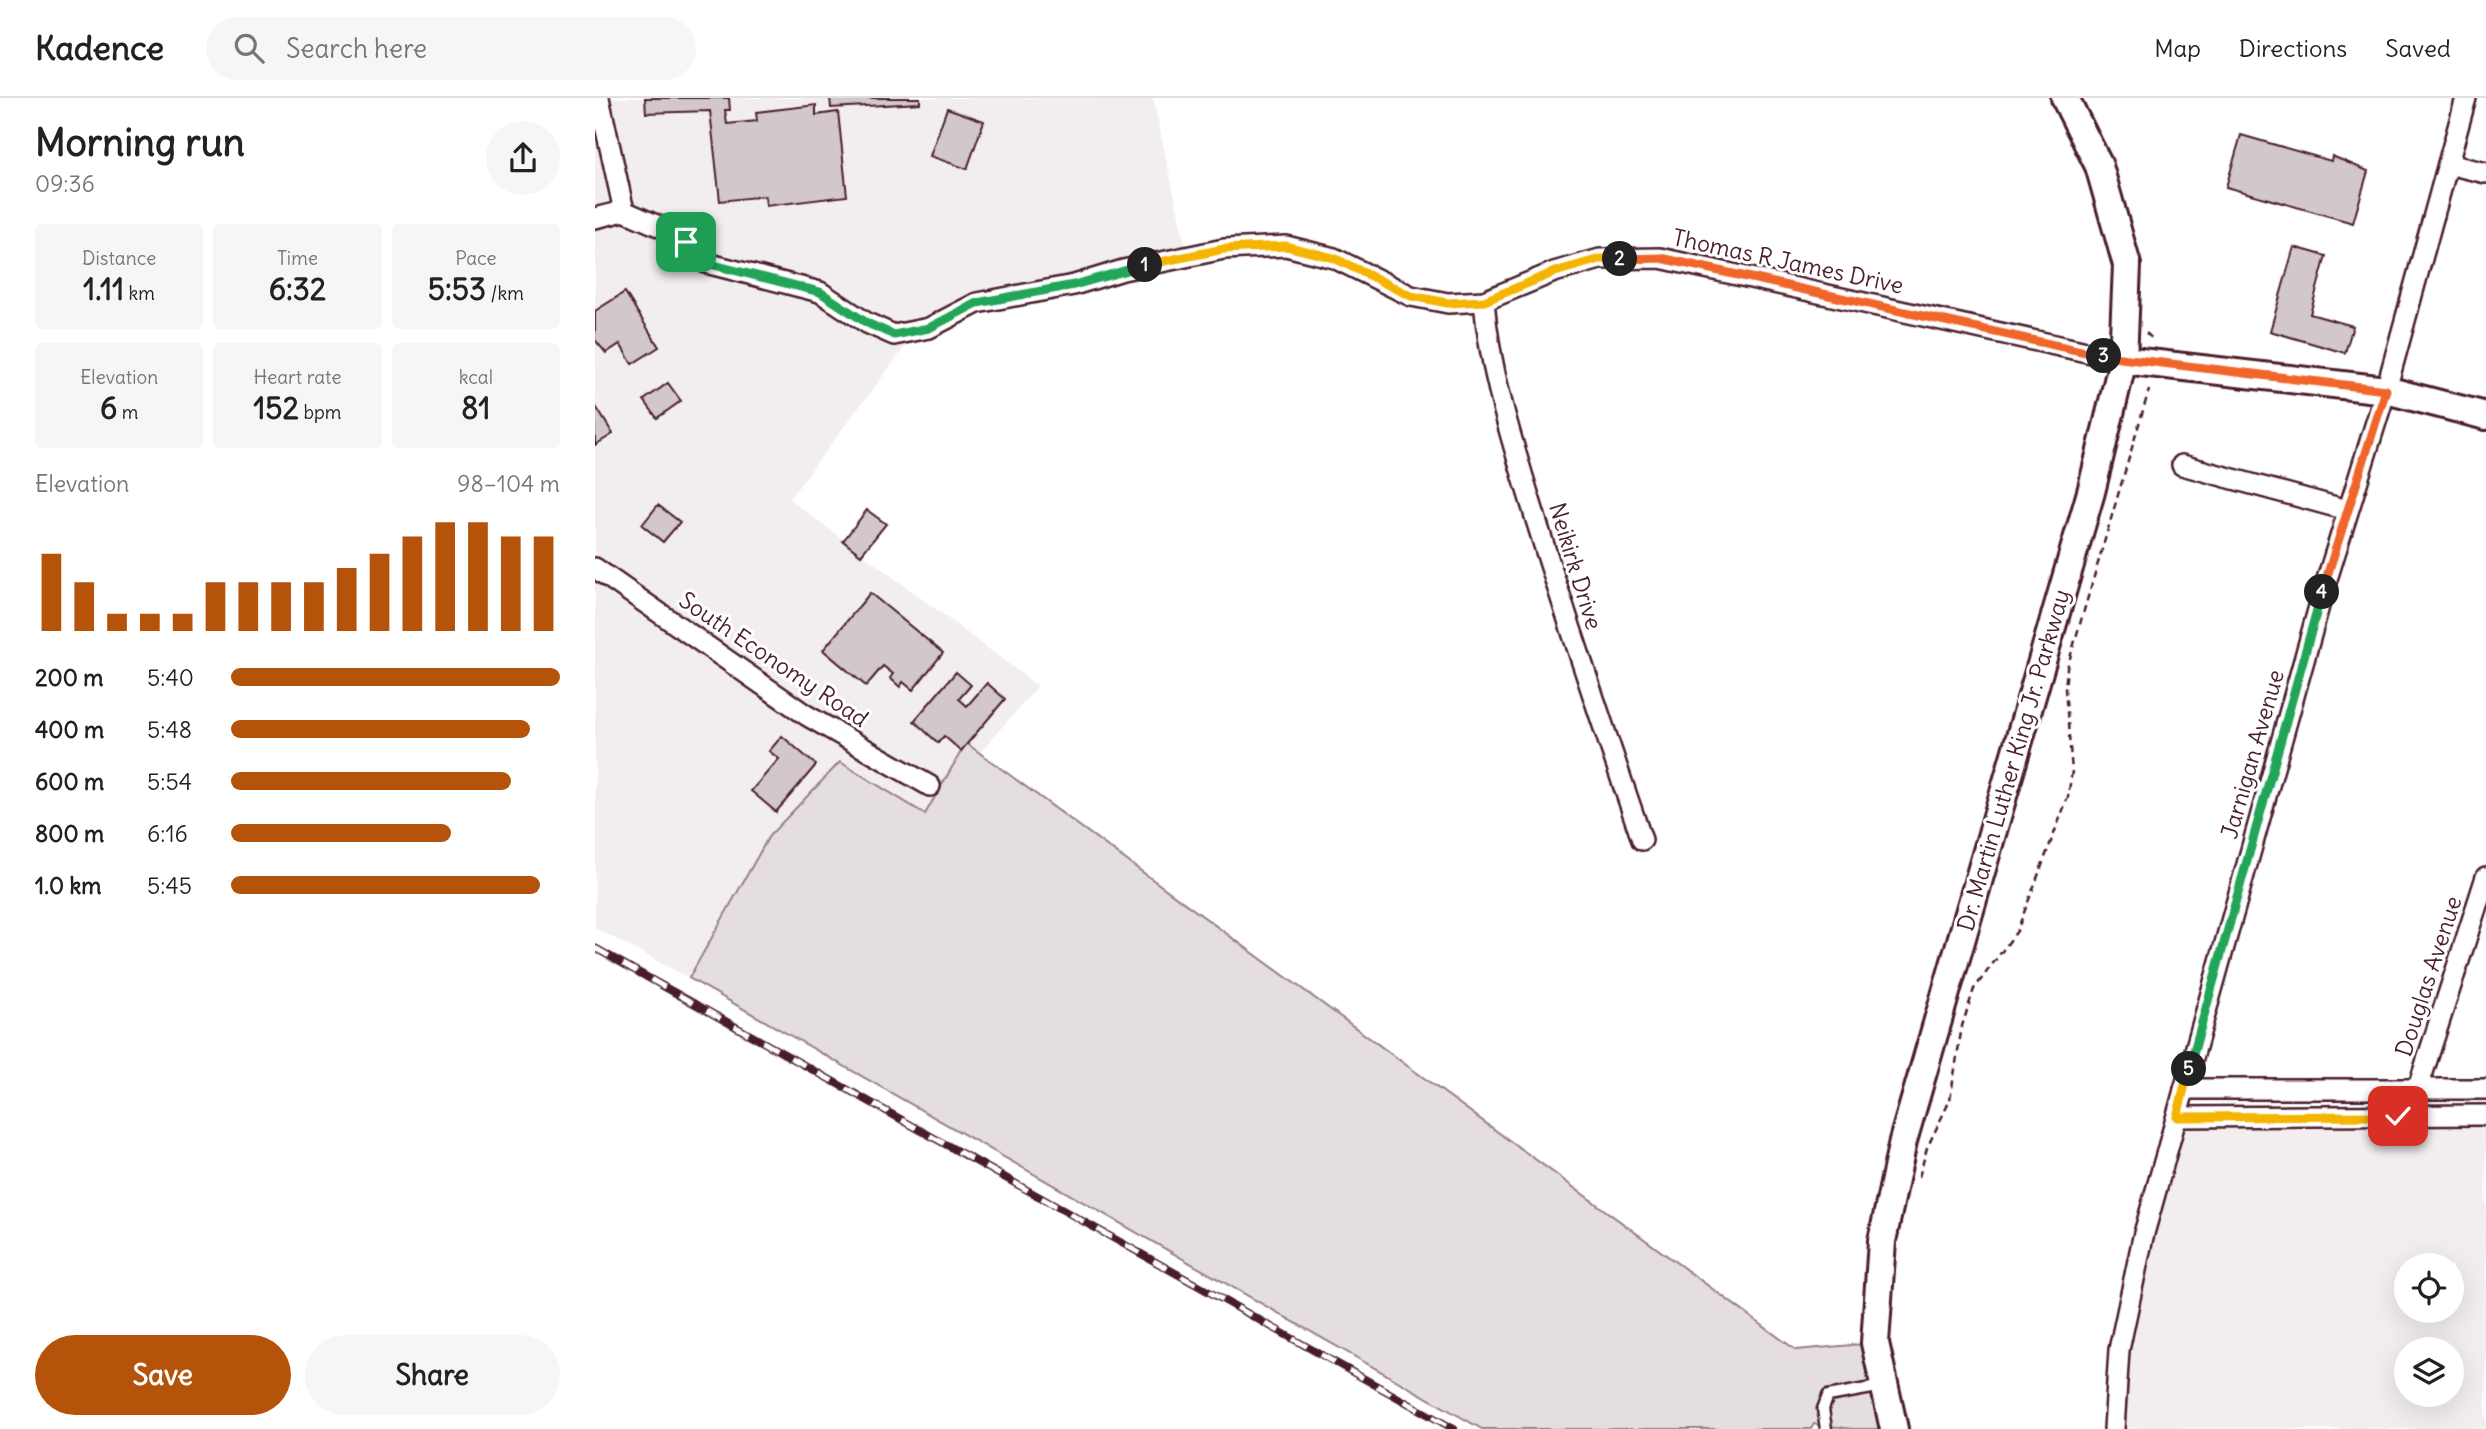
<!DOCTYPE html>
<meta charset="utf-8">
<style>
body{margin:0;font-family:Delius,sans-serif;background:#f6f6f6;color:#222;height:100vh;display:flex;flex-direction:column;font-size:26px;white-space:nowrap}
*{box-sizing:border-box;margin:0}
p{font-size:23px;color:#767676}
.icon{flex:none;width:38px;height:38px;fill:none;stroke:currentColor;stroke-width:2;stroke-linecap:round;stroke-linejoin:round}
.map{position:relative;flex:1;overflow:hidden}
.sheet{display:flex;flex-direction:column;background:#fff;width:595px}
.sheet>*{flex:none}
.buttons{position:absolute;left:1799px;top:1155px;display:grid;gap:14px}
.buttons a{display:grid;place-items:center;width:70px;height:70px;border-radius:50%;background:#fff;box-shadow:0 7px 28px #0002;font-size:35px}
.pin{position:absolute;display:grid;place-items:center;width:60px;height:60px;color:#fff;margin:-30px;border-radius:14px;box-shadow:0 4px 10px #0006}
.km{position:absolute;width:35px;height:35px;margin:-18px;border-radius:50%;background:#222;color:#fff;font-size:19px;line-height:35px;text-align:center}
.round{display:grid;place-items:center;flex:none;width:74px;height:74px;border-radius:37px;background:#f6f6f6}
.headline{display:flex;align-items:center;justify-content:space-between;height:119px;padding:0 35px}
h1{font-size:38px;font-weight:700;line-height:52px}
.stats{display:grid;grid-template-columns:repeat(3,1fr);gap:10px;height:119px;padding:7px 35px}
.stats div{display:grid;align-content:center;border-radius:7px;background:#f6f6f6;text-align:center}
.stats b{font-size:30px;font-weight:700}
.stats small{font-size:19px;font-weight:400}
.stats p{font-size:19px}
.chart{height:196px;padding:14px 35px}
.chart p{display:flex;justify-content:space-between}
.chart svg{width:100%;height:126px;margin-top:7px;stroke:#b45309;stroke-width:6}
.primary-button{display:flex;gap:14px;margin-top:auto;padding:14px 35px}
.primary-button a{flex:1;height:80px;border-radius:42px;background:#b45309;color:#fff;font-size:28px;font-weight:700;line-height:80px;text-align:center}
.primary-button a+a{background:#f6f6f6;color:#222}
ul{padding:0 35px;list-style:none;font-size:23px}
li{display:grid;grid-template-columns:112px 84px 1fr;align-items:center;height:52px}
li i{height:18px;border-radius:9px;background:#b45309}
header{display:flex;align-items:center;gap:42px;box-sizing:border-box;height:98px;padding:0 35px;background:#fff;border-bottom:2px solid #e0e0e0}
header strong{font-size:33px}
nav{display:flex;gap:38px;margin-inline-start:auto;font-size:24px}
.search{width:490px;height:63px;background:#f6f6f6;display:flex;align-items:center;gap:18px;box-sizing:border-box;padding:0 24px;border-radius:38px;color:#767676;font-size:26px}
main{display:flex;flex:1;min-height:0}
.map>svg:first-child{display:block}
</style>
<header>
<strong>Kadence</strong>
<div class="search"><svg class="icon" aria-label="search" viewBox="0 0 24 24"><circle cx="10" cy="10" r="6"/><path d="M15 15l6 6"/></svg>Search here</div>
<nav><a>Map</a><a>Directions</a><a>Saved</a></nav>
</header>
<main>
<section class="sheet">
<div class="headline"><div><h1>Morning run</h1><p>09:36</p></div><a class="round"><svg class="icon" aria-label="share" viewBox="0 0 24 24"><path d="M12 15V3M7 8l5-5 5 5M5 13v7h14v-7"/></svg></a></div>
<div class="stats">
<div><p>Distance</p><b>1.11<small> km</small></b></div>
<div><p>Time</p><b>6:32</b></div>
<div><p>Pace</p><b>5:53<small> /km</small></b></div>
</div>
<div class="stats">
<div><p>Elevation</p><b>6<small> m</small></b></div>
<div><p>Heart rate</p><b>152<small> bpm</small></b></div>
<div><p>kcal</p><b>81</b></div>
</div>
<div class="chart"><p><span>Elevation</span>98–104 m</p>
<svg viewBox="0 0 160 44" preserveAspectRatio="none"><path d="M5 44V17M15 44V27M25 44V38M35 44V38M45 44V38M55 44V27M65 44V27M75 44V27M85 44V27M95 44V22M105 44V17M115 44V11M125 44V6M135 44V6M145 44V11M155 44V11"/></svg>
</div>
<ul>
<li><b>200 m</b>5:40<i style="width:100%"></i></li>
<li><b>400 m</b>5:48<i style="width:91%"></i></li>
<li><b>600 m</b>5:54<i style="width:85%"></i></li>
<li><b>800 m</b>6:16<i style="width:67%"></i></li>
<li><b>1.0 km</b>5:45<i style="width:94%"></i></li>
</ul>
<div class="primary-button"><a>Save</a><a>Share</a></div>
</section>
<div class="map">
<svg width="1891" height="1331" viewBox="0 0 1891 1331">
<rect width="100%" height="100%" fill="#fff"/>
<filter id="ink" filterUnits="userSpaceOnUse"><feTurbulence type="fractalNoise" baseFrequency=".0143" numOctaves="2"/><feDisplacementMap in="SourceGraphic" scale="14" xChannelSelector="R" yChannelSelector="G"/><feConvolveMatrix kernelMatrix="1 2 1 2 8 2 1 2 1" color-interpolation-filters="sRGB"/></filter>
<g filter="url(#ink)">
<g fill="#f2eeef" fill-rule="evenodd">
<polygon points="0,0 558,0 591,151 389,203 364,226 320,236 194,401 443,588 331,716 245,664 174,738 94,880 0,830"/>
<path d="M1891 1017V1331H1528L1534 1237 1582 1019ZM1811 1167H1857V1213H1811ZM1811 1251H1857V1297H1811Z"/>
</g>
<polygon fill="#e5dee0" stroke="#987e86" stroke-width="2" points="371,645 1201,1252 1280,1245 1299,1331 1258,1331 1219,1326 1216,1331 887,1331 94,880 174,738 245,664 330,716"/>
<g fill="#d2c7cb" stroke="#4a1f2b" stroke-width="2">
<polygon points="50,0 134,0 135,12 130,12 132,26 162,23 161,14 221,7 221,17 243,14 252,98 171,108 170,98 125,103 115,13 51,15"/>
<polygon points="235,0 325,0 325,5 236,10"/>
<polygon points="352,10 389,23 372,71 335,58"/>
<polygon points="1646,37 1736,63 1737,58 1773,73 1758,125 1631,89"/>
<polygon points="1699,149 1731,158 1715,216 1758,228 1750,255 1675,233"/>
<polygon points="30,194 64,249 37,266 25,246 11,255 0,242 0,213"/>
<polygon points="73,285 86,303 62,320 49,302"/>
<polygon points="0,307 18,336 0,347"/>
<polygon points="63,407 85,424 68,444 47,427"/>
<polygon points="272,412 291,426 266,457 248,443"/>
<polygon points="275,495 348,555 318,592 308,584 305,589 295,580 298,576 288,568 271,588 228,552"/>
<polygon points="361,574 376,587 364,601 372,608 392,585 410,601 366,653 349,638 343,645 319,623"/>
<polygon points="187,638 221,667 181,714 156,693 184,661 174,653"/>
</g>
<g fill="none" stroke-linecap="round" stroke-linejoin="round">
<g stroke="#4a1f2b" stroke-width="15">
<polyline id="lane" points="1231,1331 1228,1311 1233,1298 1288,1288"/>
</g>
<g stroke="#4a1f2b" stroke-width="24">
<g id="street">
<polyline points="4,0 29,113"/>
<polyline points="1853,66 1891,75"/>
<polyline points="29,113 82,136 111,165 225,194 272,225 299,237 334,230 382,205 479,187 528,172 629,151 691,148 739,160 816,198 853,205 889,203 959,174 1005,161 1065,160 1528,262"/>
<polyline points="0,120 29,113"/>
<path d="M889 203C895 279 920 352 942 425 975 531 1011 637 1047 742"/>
<polyline points="1587,367 1752,412"/>
<polyline points="0,470 211,617 335,688"/>
<polyline points="1589,991 1891,991"/>
<polyline points="1822,993 1891,779"/>
<polyline points="1582,1019 1891,1017"/>
<polyline points="1519,1331 1524,1252 1548,1139 1728,494 1791,292 1871,0"/>
</g>
</g>
<g stroke="#4a1f2b" stroke-width="32">
<g id="secondary">
<polyline points="1528,262 1791,292 1891,318"/>
<polyline points="1299,1331 1280,1245 1287,1143 1308,1043 1496,394 1528,262 1532,167 1504,68 1470,0"/>
</g>
</g>
<g stroke="#4a1f2b" stroke-width="2.5" stroke-dasharray="7 5" stroke-linecap="butt">
<polyline points="1551,235 1559,242"/>
<polyline points="1324,1079 1332,1050 1355,1002 1367,928 1379,891 1422,833 1473,699 1477,673 1470,591 1472,570 1554,292"/>
</g>
<use href="#lane" stroke="#fff" stroke-width="10"/>
<use href="#street" stroke="#fff" stroke-width="19"/>
<use href="#secondary" stroke="#fff" stroke-width="26"/>
<g stroke="#4a1f2b" stroke-width="8">
<polyline id="rail" points="0,850 859,1331"/>
</g>
<use href="#rail" stroke="#fff" stroke-width="5" stroke-dasharray="16" stroke-linecap="butt"/>
</g>
</g>
<g fill="none" stroke-linecap="round" stroke-linejoin="round" filter="url(#ink)">
<g stroke="#fff" stroke-width="14">
<polyline id="split-1" points="91,144 101,158 111,165 225,194 272,225 299,237 334,230 382,205 479,187 550,167"/>
</g>
<g stroke="#fff" stroke-width="14">
<polyline id="split-2" points="550,167 629,151 691,148 739,160 816,198 853,205 889,203 960,174 1005,161 1025,161"/>
</g>
<g stroke="#fff" stroke-width="14">
<polyline id="split-3" points="1025,161 1066,160 1509,258"/>
</g>
<g stroke="#fff" stroke-width="14">
<polyline id="split-4" points="1509,258 1791,292 1727,494"/>
</g>
<g stroke="#fff" stroke-width="14">
<polyline id="split-5" points="1594,971 1727,494"/>
</g>
<g stroke="#fff" stroke-width="14">
<polyline id="split-6" points="1594,971 1582,1019 1803,1018"/>
</g>
<use href="#split-1" stroke="#22a559" stroke-width="9"/>
<use href="#split-2" stroke="#f5b400" stroke-width="9"/>
<use href="#split-3" stroke="#f0652b" stroke-width="9"/>
<use href="#split-4" stroke="#f0652b" stroke-width="9"/>
<use href="#split-5" stroke="#22a559" stroke-width="9"/>
<use href="#split-6" stroke="#f5b400" stroke-width="9"/>
</g>
<g text-anchor="middle" dominant-baseline="central" stroke-width="6" stroke-linejoin="round" paint-order="stroke">
<g font-size="23" fill="#4a1f2b" stroke="#fff">
<text transform="translate(1193 163) rotate(12)">Thomas R James Drive</text>
<text transform="translate(981 468) rotate(73)">Neikirk Drive</text>
<text transform="translate(179 561) rotate(34)">South Economy Road</text>
<text transform="translate(1657 656) rotate(-74)">Jarnigan Avenue</text>
<text transform="translate(1418 662) rotate(-74)">Dr. Martin Luther King Jr. Parkway</text>
<text transform="translate(1833 878) rotate(-72)">Douglas Avenue</text>
</g>
</g>
</svg>
<div class="buttons">
<a><svg class="icon" aria-label="locate" viewBox="0 0 24 24"><circle cx="12" cy="12" r="6"/><path d="M12 2v4M12 18v4M2 12h4M18 12h4"/></svg></a>
<a><svg class="icon" aria-label="layers" viewBox="0 0 24 24"><path d="M12 4l9 5-9 5-9-5zM3 14l9 5 9-5"/></svg></a>
</div>
<div class="pin" style="left:91px;top:144px;background:#1e9e55"><svg class="icon" aria-label="arrive" viewBox="0 0 24 24"><path d="M6 21V4h12l-3 4 3 4H6"/></svg></div>
<div class="pin" style="left:1803px;top:1018px;background:#d93025"><svg class="icon" aria-label="check" viewBox="0 0 24 24"><path d="M5 12l5 5 9-10"/></svg></div>
<b class="km" style="left:550px;top:167px">1</b>
<b class="km" style="left:1025px;top:161px">2</b>
<b class="km" style="left:1509px;top:258px">3</b>
<b class="km" style="left:1727px;top:494px">4</b>
<b class="km" style="left:1594px;top:971px">5</b>
</div>
</main>
